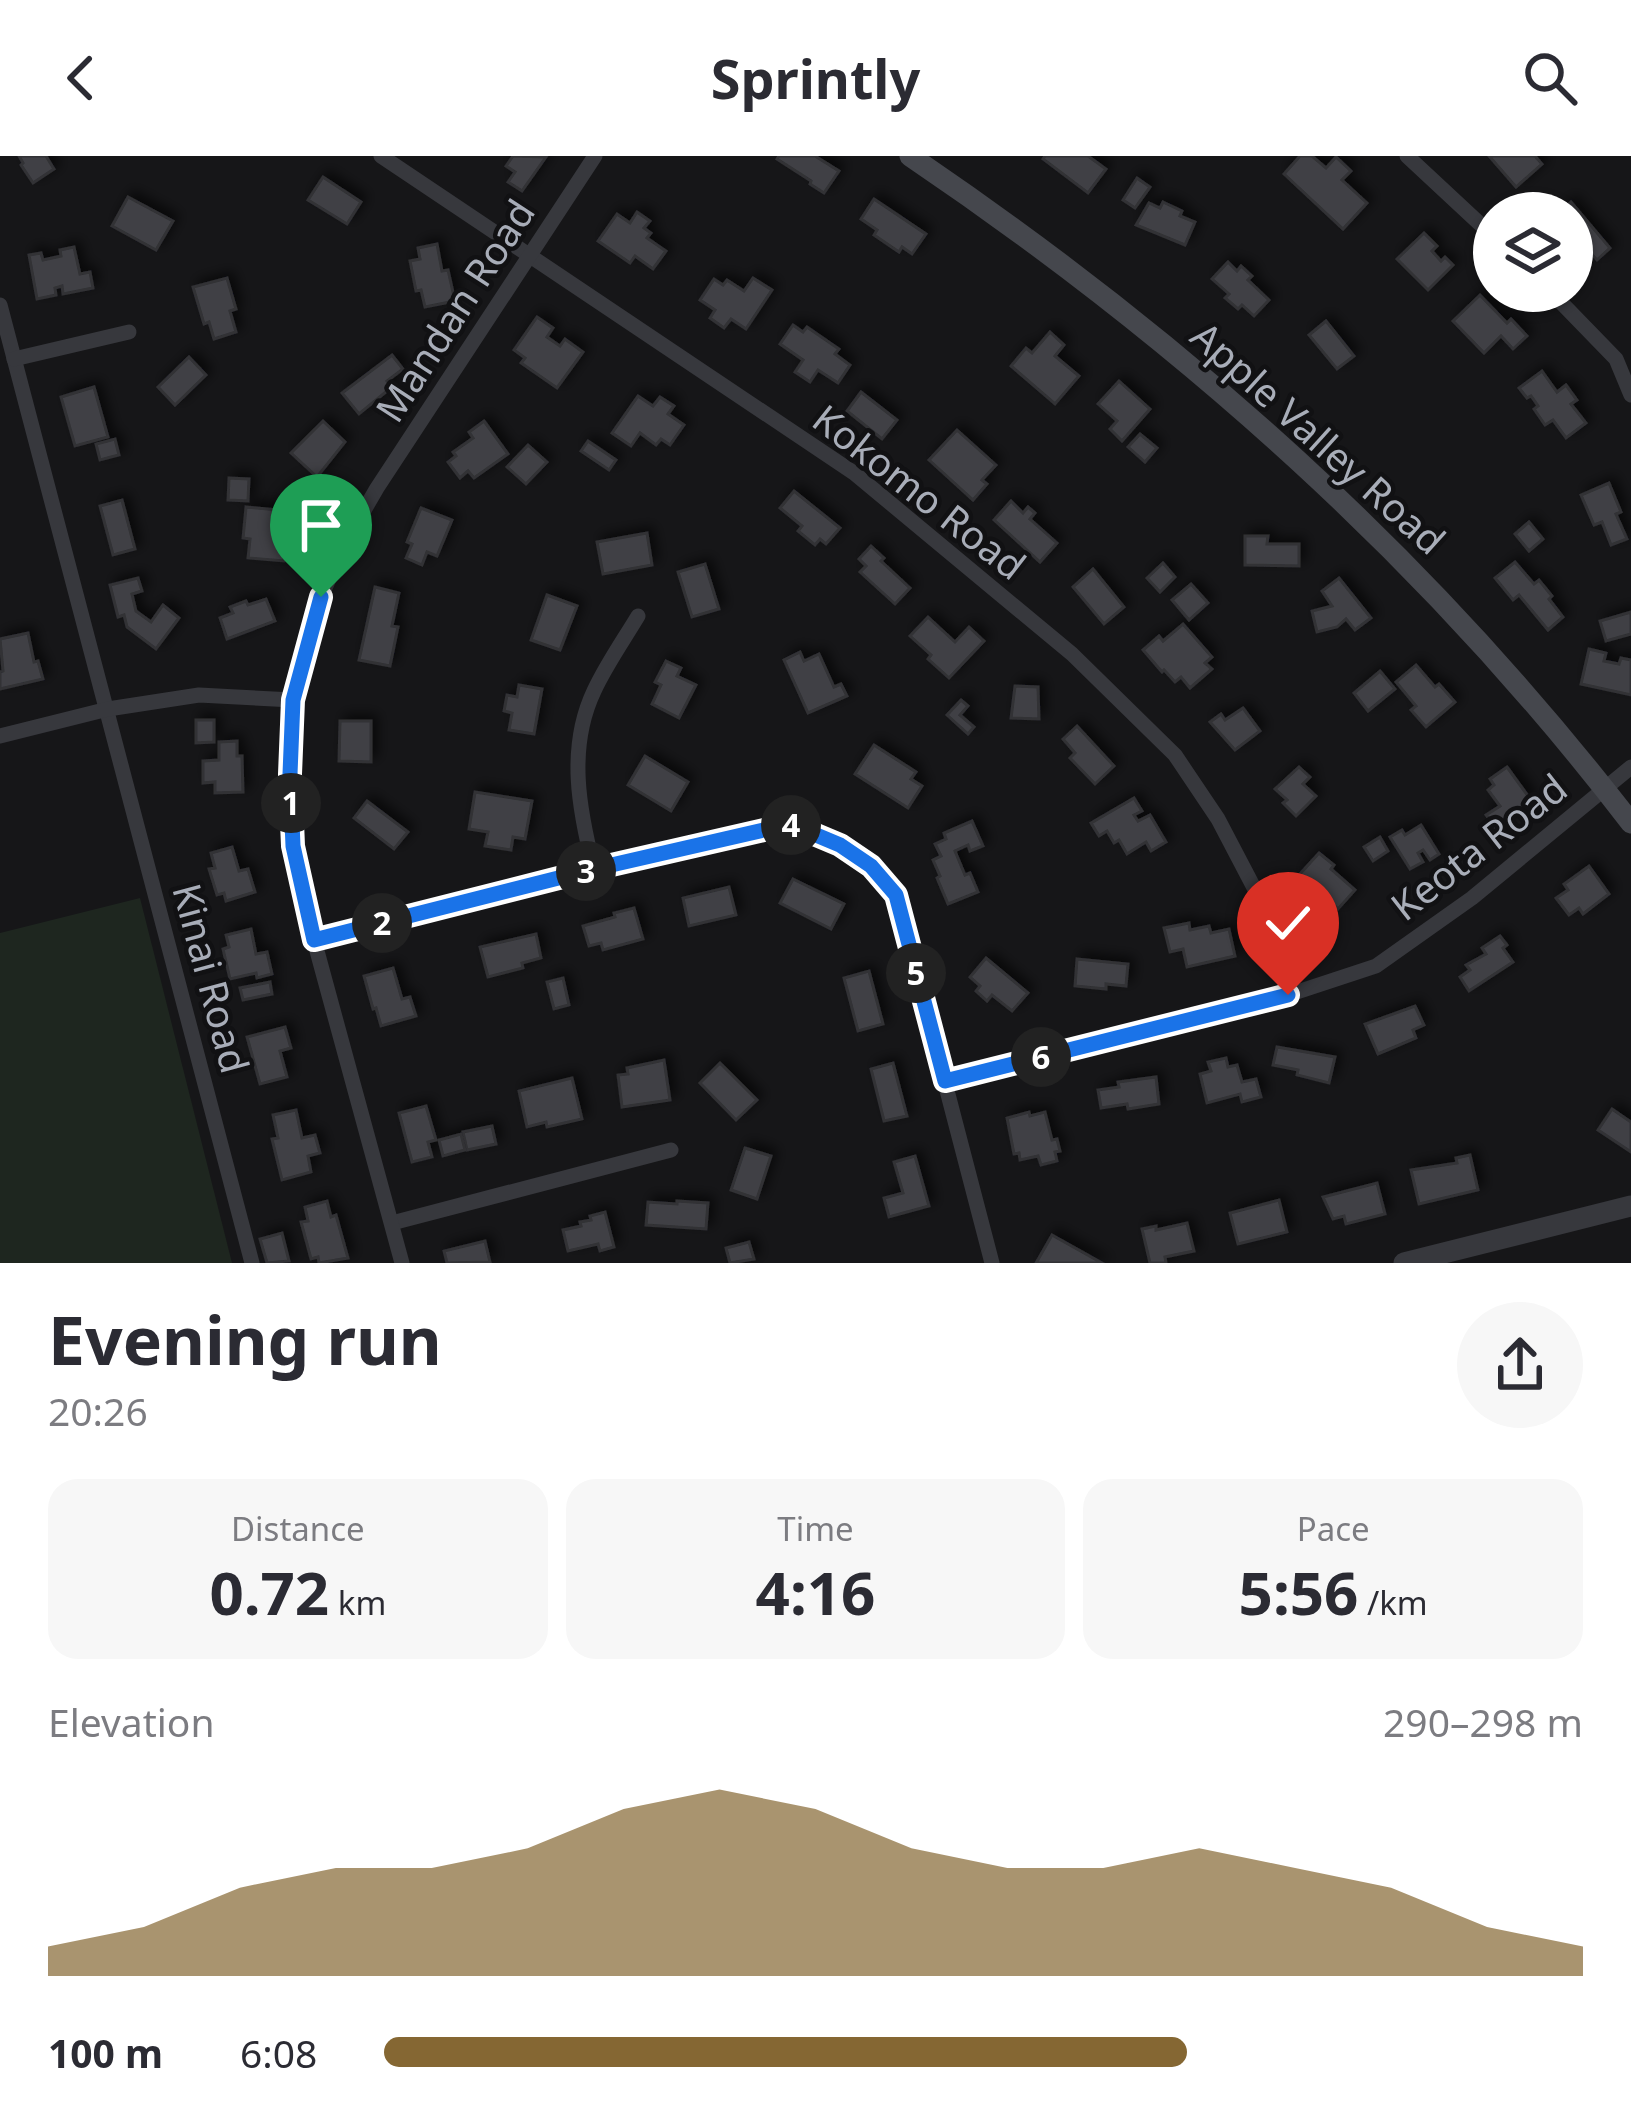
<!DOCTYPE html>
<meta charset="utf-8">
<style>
body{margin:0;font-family:"Noto Sans",sans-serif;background:#f7f7f7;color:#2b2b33;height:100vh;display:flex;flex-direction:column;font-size:45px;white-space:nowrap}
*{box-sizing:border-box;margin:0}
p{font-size:39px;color:#7c7c81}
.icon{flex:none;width:66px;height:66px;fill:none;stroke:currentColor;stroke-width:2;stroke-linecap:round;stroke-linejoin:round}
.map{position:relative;height:1107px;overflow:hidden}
.sheet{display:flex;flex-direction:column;background:#fff;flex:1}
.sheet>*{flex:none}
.controls{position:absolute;left:1473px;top:36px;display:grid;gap:24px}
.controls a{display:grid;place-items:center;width:120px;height:120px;border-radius:50%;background:#fff;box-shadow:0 3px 9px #0004;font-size:60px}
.pin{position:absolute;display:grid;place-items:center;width:102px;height:102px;color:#fff;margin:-123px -51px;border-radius:50% 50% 50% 0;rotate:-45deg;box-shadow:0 0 12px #0007}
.pin .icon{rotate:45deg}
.km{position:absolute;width:60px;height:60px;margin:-30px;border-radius:50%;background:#222;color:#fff;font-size:33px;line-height:60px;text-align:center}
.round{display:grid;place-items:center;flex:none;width:126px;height:126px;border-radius:63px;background:#f7f7f7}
.summary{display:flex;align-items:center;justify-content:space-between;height:204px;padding:0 48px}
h1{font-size:66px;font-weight:700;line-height:90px}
.metrics{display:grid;grid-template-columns:repeat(3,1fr);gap:18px;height:204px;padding:12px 48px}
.metrics div{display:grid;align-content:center;border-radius:30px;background:#f7f7f7;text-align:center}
.metrics b{font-size:60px;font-weight:700}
.metrics small{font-size:33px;font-weight:400}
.metrics p{font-size:33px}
.chart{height:336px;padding:24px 48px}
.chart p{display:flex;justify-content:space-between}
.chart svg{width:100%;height:216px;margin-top:12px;fill:#856733;opacity:.7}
ul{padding:0 48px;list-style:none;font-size:39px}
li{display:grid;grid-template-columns:192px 144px 1fr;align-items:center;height:90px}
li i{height:30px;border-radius:15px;background:#856733}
header{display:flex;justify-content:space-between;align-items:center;height:156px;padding:0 48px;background:#fff;font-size:54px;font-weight:700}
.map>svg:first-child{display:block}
</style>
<header><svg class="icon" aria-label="back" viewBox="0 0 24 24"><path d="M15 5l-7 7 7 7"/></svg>Sprintly<svg class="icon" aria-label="search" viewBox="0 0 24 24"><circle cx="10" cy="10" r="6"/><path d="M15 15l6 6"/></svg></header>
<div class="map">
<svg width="1631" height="1107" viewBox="0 0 1631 1107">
<defs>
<filter id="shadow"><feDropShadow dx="5.5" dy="-5.5" stdDeviation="6" flood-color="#0009"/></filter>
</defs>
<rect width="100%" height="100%" fill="#161618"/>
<polygon fill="#1e261f" points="140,742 232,1107 0,1107 0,777"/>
<g fill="#404145" stroke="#303034" stroke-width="3" filter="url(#shadow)">
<polygon points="19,0 46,0 54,13 33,27 21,9 23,7"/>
<polygon points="513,0 546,1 522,35 508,26 515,16 506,10"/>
<polygon points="779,0 815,0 839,15 824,37 810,28 811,25 777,3"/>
<polygon points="1045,0 1088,0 1106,13 1088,37 1043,3"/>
<polygon points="1300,0 1312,0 1326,12 1336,1 1351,15 1342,24 1367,47 1343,73 1284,18"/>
<polygon points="1489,0 1535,0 1542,8 1516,31"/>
<polygon points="323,21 361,46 347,68 308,44"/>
<polygon points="1137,22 1150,31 1135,52 1123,44"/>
<polygon points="128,41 173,65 156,94 112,70"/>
<polygon points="874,43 926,78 912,98 902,91 899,96 874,79 877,74 861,63"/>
<polygon points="1163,46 1182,55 1180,60 1195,66 1185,89 1136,69 1149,47 1160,52"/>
<polygon points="1571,46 1610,92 1597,104 1583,89 1576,95 1572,91 1572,57 1559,57"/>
<polygon points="637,56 650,65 644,72 651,77 647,82 666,95 653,113 635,100 630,107 598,85 617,58 630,67"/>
<polygon points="1424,77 1437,90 1432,95 1441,105 1445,101 1453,109 1428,134 1397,103"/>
<polygon points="437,88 442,115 448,114 455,145 425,151 421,134 416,135 410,105 420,103 418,92"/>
<polygon points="74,91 80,118 90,116 93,132 63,138 62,130 55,132 56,139 37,143 29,99 41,97 43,104 61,100 60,94"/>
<polygon points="1228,106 1237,115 1241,110 1252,120 1248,124 1269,144 1254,160 1242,149 1238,153 1225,142 1229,138 1212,123"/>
<polygon points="227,122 236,153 230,155 236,176 214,183 209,166 204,168 193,131"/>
<polygon points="753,122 772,134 746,173 731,163 724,172 710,162 715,154 700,144 714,123 723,129 727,124 744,135"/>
<polygon points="1480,139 1507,167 1511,163 1527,180 1513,193 1501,180 1484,197 1453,165"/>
<polygon points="537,161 553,172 547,181 560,190 565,183 583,196 557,232 521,207 525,202 514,194"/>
<polygon points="1326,165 1354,200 1337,213 1309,179"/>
<polygon points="793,169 803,176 807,171 839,193 835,198 850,209 838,227 818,214 810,226 795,216 803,204 780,188"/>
<polygon points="1050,176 1064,189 1055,200 1079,220 1055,248 1011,210 1026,192 1032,197"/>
<polygon points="392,199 403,213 387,225 392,231 359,258 342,237"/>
<polygon points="189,201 206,219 175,249 158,231"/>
<polygon points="1542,215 1557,236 1566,229 1577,244 1571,248 1586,267 1566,282 1553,264 1545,269 1534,253 1538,250 1531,240 1527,242 1519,232"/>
<polygon points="1119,225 1150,253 1122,285 1110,273 1117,265 1098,248"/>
<polygon points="94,231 108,281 75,290 61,241"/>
<polygon points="861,236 897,264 882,283 847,255"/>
<polygon points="638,240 653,250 660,241 674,250 668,258 684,269 670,289 661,283 656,289 640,277 631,290 612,277"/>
<polygon points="323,265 345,286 317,321 291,297"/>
<polygon points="484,265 508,298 474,322 468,315 460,322 448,306 456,300 453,296 473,282 469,276"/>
<polygon points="957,274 996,309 982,324 987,328 973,344 929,304"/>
<polygon points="1140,278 1157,292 1145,306 1128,291"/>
<polygon points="115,283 119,299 100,304 96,288"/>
<polygon points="588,285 616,304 609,314 581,295"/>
<polygon points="528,289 547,306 526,328 507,311"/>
<polygon points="229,322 249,323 248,345 228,344"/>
<polygon points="1609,327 1621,356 1616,358 1627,383 1611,389 1602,366 1594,369 1581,339"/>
<polygon points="794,335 840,372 826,388 820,383 815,389 798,375 802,370 780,352"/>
<polygon points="122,344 135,393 113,399 100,350"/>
<polygon points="1011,345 1023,357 1028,351 1035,357 1030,363 1057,387 1040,406 994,364"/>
<polygon points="246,351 290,355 289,367 294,368 292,388 286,387 284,405 248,402 250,383 243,382"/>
<polygon points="421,352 452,364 437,400 427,396 422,409 406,402 412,388 407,386"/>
<polygon points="1529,366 1543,383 1529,395 1515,378"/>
<polygon points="647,377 652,409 603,418 597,386"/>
<polygon points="1245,380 1268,380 1267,388 1299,388 1299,410 1245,409"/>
<polygon points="871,390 884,402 881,405 910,432 895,448 860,416 866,410 859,403"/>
<polygon points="1515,406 1534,428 1539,424 1552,440 1549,443 1563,461 1548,474 1519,439 1513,444 1495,422"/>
<polygon points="1163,407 1175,421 1160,436 1147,422"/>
<polygon points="705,408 719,453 692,461 678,416"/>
<polygon points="1093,413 1124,451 1104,468 1073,431"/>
<polygon points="138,422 142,435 132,438 136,455 151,466 163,449 179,462 156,493 127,471 124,459 118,461 110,429"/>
<polygon points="1339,422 1371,462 1355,474 1346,463 1337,471 1317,476 1312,455 1332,450 1322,435"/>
<polygon points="1191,428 1208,447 1189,464 1172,444"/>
<polygon points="375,431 399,437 392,470 398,471 390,510 359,504"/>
<polygon points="547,439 577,450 560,494 531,484"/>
<polygon points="266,443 275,465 227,483 220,462 233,457 230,451 246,445 248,449"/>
<polygon points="1631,456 1631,478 1606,485 1600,465"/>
<polygon points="928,461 955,486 969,471 984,485 949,522 928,503 931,499 910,480"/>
<polygon points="1183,468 1212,501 1205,507 1212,513 1190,532 1181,521 1175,526 1164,514 1162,516 1143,494 1159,480 1163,485"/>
<polygon points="28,477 34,506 38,505 43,523 0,533 0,516 3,515 0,483"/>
<polygon points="1589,493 1606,497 1604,505 1619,508 1621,502 1631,504 1631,539 1581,528"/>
<polygon points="800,496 804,505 819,498 834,531 841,528 847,540 808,557 784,504"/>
<polygon points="666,505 681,512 677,520 696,529 679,562 652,548 661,529 655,526"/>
<polygon points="1416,509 1435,531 1439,528 1455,546 1426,571 1411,554 1416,550 1396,526"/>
<polygon points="1380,515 1395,533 1368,555 1354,537"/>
<polygon points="519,529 542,533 534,578 509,574 512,557 504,555 507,539 517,541"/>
<polygon points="1015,530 1038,531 1039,563 1011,562"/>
<polygon points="961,544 968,550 960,559 974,571 968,578 947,559"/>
<polygon points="1243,552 1260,575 1235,594 1210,566 1221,558 1225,564"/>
<polygon points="196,564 214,564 214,586 196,587"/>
<polygon points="340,565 371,565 371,606 339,605"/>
<polygon points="1077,570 1114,610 1095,628 1070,602 1075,597 1063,583"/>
<polygon points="237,585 237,600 242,600 243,636 215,637 215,626 203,627 203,605 219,604 219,586"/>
<polygon points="874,589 916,616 911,623 922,630 908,652 855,618"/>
<polygon points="645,600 688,626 671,655 628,629"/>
<polygon points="1299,611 1310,621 1303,628 1316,640 1296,660 1283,647 1287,644 1275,633"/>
<polygon points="1507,611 1531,644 1495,671 1486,659 1500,650 1488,634 1494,629 1490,623"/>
<polygon points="475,636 532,645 525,683 513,681 511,694 485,690 488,676 469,673"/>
<polygon points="1134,642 1142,655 1134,659 1138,665 1150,659 1166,686 1151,695 1146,686 1127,698 1119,684 1114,687 1107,675 1099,680 1091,667"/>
<polygon points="367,645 408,676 394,693 354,662"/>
<polygon points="972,665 983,690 970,695 968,689 955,695 965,719 970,717 978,736 948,748 937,722 940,720 933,704 941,700 935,688 946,683 944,677"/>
<polygon points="1421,669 1439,698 1430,704 1423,694 1418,697 1423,706 1410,713 1390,681 1402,674 1405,679"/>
<polygon points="1380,681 1388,695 1373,705 1364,691"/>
<polygon points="232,691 239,715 248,713 255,736 226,745 224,737 217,739 209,713 215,712 211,697"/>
<polygon points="1319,697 1334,709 1331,713 1355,734 1338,753 1299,719"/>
<polygon points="1589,710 1609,738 1583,758 1579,752 1569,759 1556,742 1568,734 1564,728"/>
<polygon points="793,723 844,748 831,773 780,747"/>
<polygon points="729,731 736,759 689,770 683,742"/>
<polygon points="634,752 643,783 603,794 601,787 589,790 583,770 615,761 614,757"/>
<polygon points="1189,767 1190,774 1209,770 1211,777 1229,773 1235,800 1187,811 1183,793 1170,796 1164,772"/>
<polygon points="251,773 256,798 267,796 272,818 257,822 256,817 230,823 223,793 229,791 226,779"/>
<polygon points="536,778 541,802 522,807 523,812 488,821 480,791"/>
<polygon points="1500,780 1507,789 1503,792 1513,806 1469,835 1460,821 1470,814 1466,809 1486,798 1482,792"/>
<polygon points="986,802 1028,837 1012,855 992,839 987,845 976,835 980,830 970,821"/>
<polygon points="1077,803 1128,808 1126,830 1106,828 1106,833 1075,830"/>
<polygon points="393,812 402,843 410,841 416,860 381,870 376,852 373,853 364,820"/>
<polygon points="869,815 883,868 858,875 844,822"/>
<polygon points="563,822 569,849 554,853 547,826"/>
<polygon points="270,826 272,838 243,844 240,832"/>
<polygon points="1415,850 1424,869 1413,874 1416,882 1378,898 1365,868"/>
<polygon points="285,871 291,892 280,895 287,921 260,928 247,881"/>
<polygon points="1277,891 1335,901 1329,927 1297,919 1298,914 1273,909"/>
<polygon points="1226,902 1228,911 1237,909 1242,926 1256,923 1261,941 1242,946 1240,938 1207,947 1200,918 1211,915 1208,906"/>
<polygon points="664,904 670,944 622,951 618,919 628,918 627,912"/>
<polygon points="720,907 757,944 736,964 700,927"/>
<polygon points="893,907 907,960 884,965 871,913"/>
<polygon points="1156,921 1159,948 1128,953 1127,948 1101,952 1098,934 1119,931 1118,926"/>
<polygon points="572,922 582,963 547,971 546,966 527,971 519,935"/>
<polygon points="426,950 436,984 428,986 432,1001 412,1006 399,957"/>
<polygon points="1612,953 1631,966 1631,996 1598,974"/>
<polygon points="296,954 302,982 315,979 320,997 308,1000 311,1016 282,1024 272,983 278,982 273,959"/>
<polygon points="1029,956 1030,960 1045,956 1052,984 1057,983 1060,995 1055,996 1057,1005 1041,1009 1038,1000 1020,1004 1019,997 1014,998 1007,962"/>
<polygon points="492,970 496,988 467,994 463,976"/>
<polygon points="461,978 465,994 443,1000 439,984"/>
<polygon points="745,992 771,1000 757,1043 731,1034"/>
<polygon points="1470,999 1478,1034 1419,1048 1411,1014 1457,1007 1456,1002"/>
<polygon points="915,1000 929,1050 889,1061 884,1042 903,1037 894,1006"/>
<polygon points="1377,1027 1385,1058 1346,1068 1344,1060 1333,1063 1323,1041"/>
<polygon points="1279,1044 1287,1076 1238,1088 1230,1057"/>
<polygon points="327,1045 331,1061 336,1059 348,1102 319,1107 318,1101 311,1103 301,1066 308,1065 305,1051"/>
<polygon points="677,1045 708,1047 706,1073 646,1069 648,1046 677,1048"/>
<polygon points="605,1056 614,1091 600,1095 598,1088 568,1095 563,1074 581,1070 580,1066 591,1064 590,1060"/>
<polygon points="1187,1067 1194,1095 1165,1101 1166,1107 1150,1107 1142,1073 1156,1070 1156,1074"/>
<polygon points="282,1077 289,1105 267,1107 260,1083"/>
<polygon points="1052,1079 1102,1107 1036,1107"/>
<polygon points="485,1085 490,1106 447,1107 444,1095"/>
<polygon points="749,1086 754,1103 730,1107 726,1092"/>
</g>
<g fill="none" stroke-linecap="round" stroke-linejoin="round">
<g stroke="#37383d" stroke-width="15">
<polyline points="381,0 854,317 1072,498 1175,599 1218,663 1262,747 1288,839"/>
<polyline points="1407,0 1494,81"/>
<polyline points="1550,135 1616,203 1631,239"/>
<polyline points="0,149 252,1107"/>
<polyline points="14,203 129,176"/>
<polyline points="0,580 108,553 199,539 293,544"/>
<path d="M594 713C579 654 567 592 594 535 606 509 623 485 638 460"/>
<polyline points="314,784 594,713 790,668 840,689 871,710 896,739 992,1107"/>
<polyline points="945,925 1288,839 1376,810 1472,742 1631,611"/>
<polyline points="392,1067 671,994"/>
<polyline points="402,1107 314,784 293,690 290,618 293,544 321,441 345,387 377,332 595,0"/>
</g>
<polyline stroke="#37383d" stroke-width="21" points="1404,1107 1631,1050"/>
<path stroke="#45474d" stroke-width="21" d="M910 0C1185 186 1428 403 1631 667"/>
</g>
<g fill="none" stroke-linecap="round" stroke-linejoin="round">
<g stroke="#fff" stroke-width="24">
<polyline id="route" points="321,441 293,544 290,618 293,690 314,784 594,713 790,668 840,689 871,710 896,739 945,925 1288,839"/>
</g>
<use href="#route" stroke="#1a73e8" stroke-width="15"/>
</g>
<g text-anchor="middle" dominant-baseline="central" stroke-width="9" stroke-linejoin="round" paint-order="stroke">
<g font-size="39" fill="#a8adb8" stroke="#111113">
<text transform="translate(454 154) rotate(-57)">Mandan Road</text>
<text transform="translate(1319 281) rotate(42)">Apple Valley Road</text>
<text transform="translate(920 335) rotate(38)">Kokomo Road</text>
<text transform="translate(1478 690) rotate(-38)">Keota Road</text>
<text transform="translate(212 822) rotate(75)">Kinai Road</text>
</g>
</g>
</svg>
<div class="controls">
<a><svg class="icon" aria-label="layers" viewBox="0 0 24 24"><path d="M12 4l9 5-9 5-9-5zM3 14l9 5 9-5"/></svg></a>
</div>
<div class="pin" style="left:321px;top:441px;background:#1e9e55"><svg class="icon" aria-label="arrive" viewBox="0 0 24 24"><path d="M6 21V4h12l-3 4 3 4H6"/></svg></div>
<div class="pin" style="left:1288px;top:839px;background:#d93025"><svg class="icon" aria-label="check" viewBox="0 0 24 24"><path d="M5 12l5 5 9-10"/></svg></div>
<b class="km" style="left:291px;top:647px">1</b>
<b class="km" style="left:382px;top:767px">2</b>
<b class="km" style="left:586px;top:715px">3</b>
<b class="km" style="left:791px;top:669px">4</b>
<b class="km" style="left:916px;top:817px">5</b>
<b class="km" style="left:1041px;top:901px">6</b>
</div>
<section class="sheet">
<div class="summary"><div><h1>Evening run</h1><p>20:26</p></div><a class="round"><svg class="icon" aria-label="share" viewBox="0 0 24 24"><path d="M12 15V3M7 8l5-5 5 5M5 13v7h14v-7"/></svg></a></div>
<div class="metrics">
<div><p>Distance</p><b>0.72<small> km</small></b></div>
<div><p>Time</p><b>4:16</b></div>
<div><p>Pace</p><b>5:56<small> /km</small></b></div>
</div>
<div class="chart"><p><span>Elevation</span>290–298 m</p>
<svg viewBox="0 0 160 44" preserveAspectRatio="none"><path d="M0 44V38L10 34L20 26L30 22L40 22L50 18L60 10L70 6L80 10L90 18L100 22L110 22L120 18L130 22L140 26L150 34L160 38V44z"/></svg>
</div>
<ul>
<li><b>100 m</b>6:08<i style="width:67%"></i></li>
</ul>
</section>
